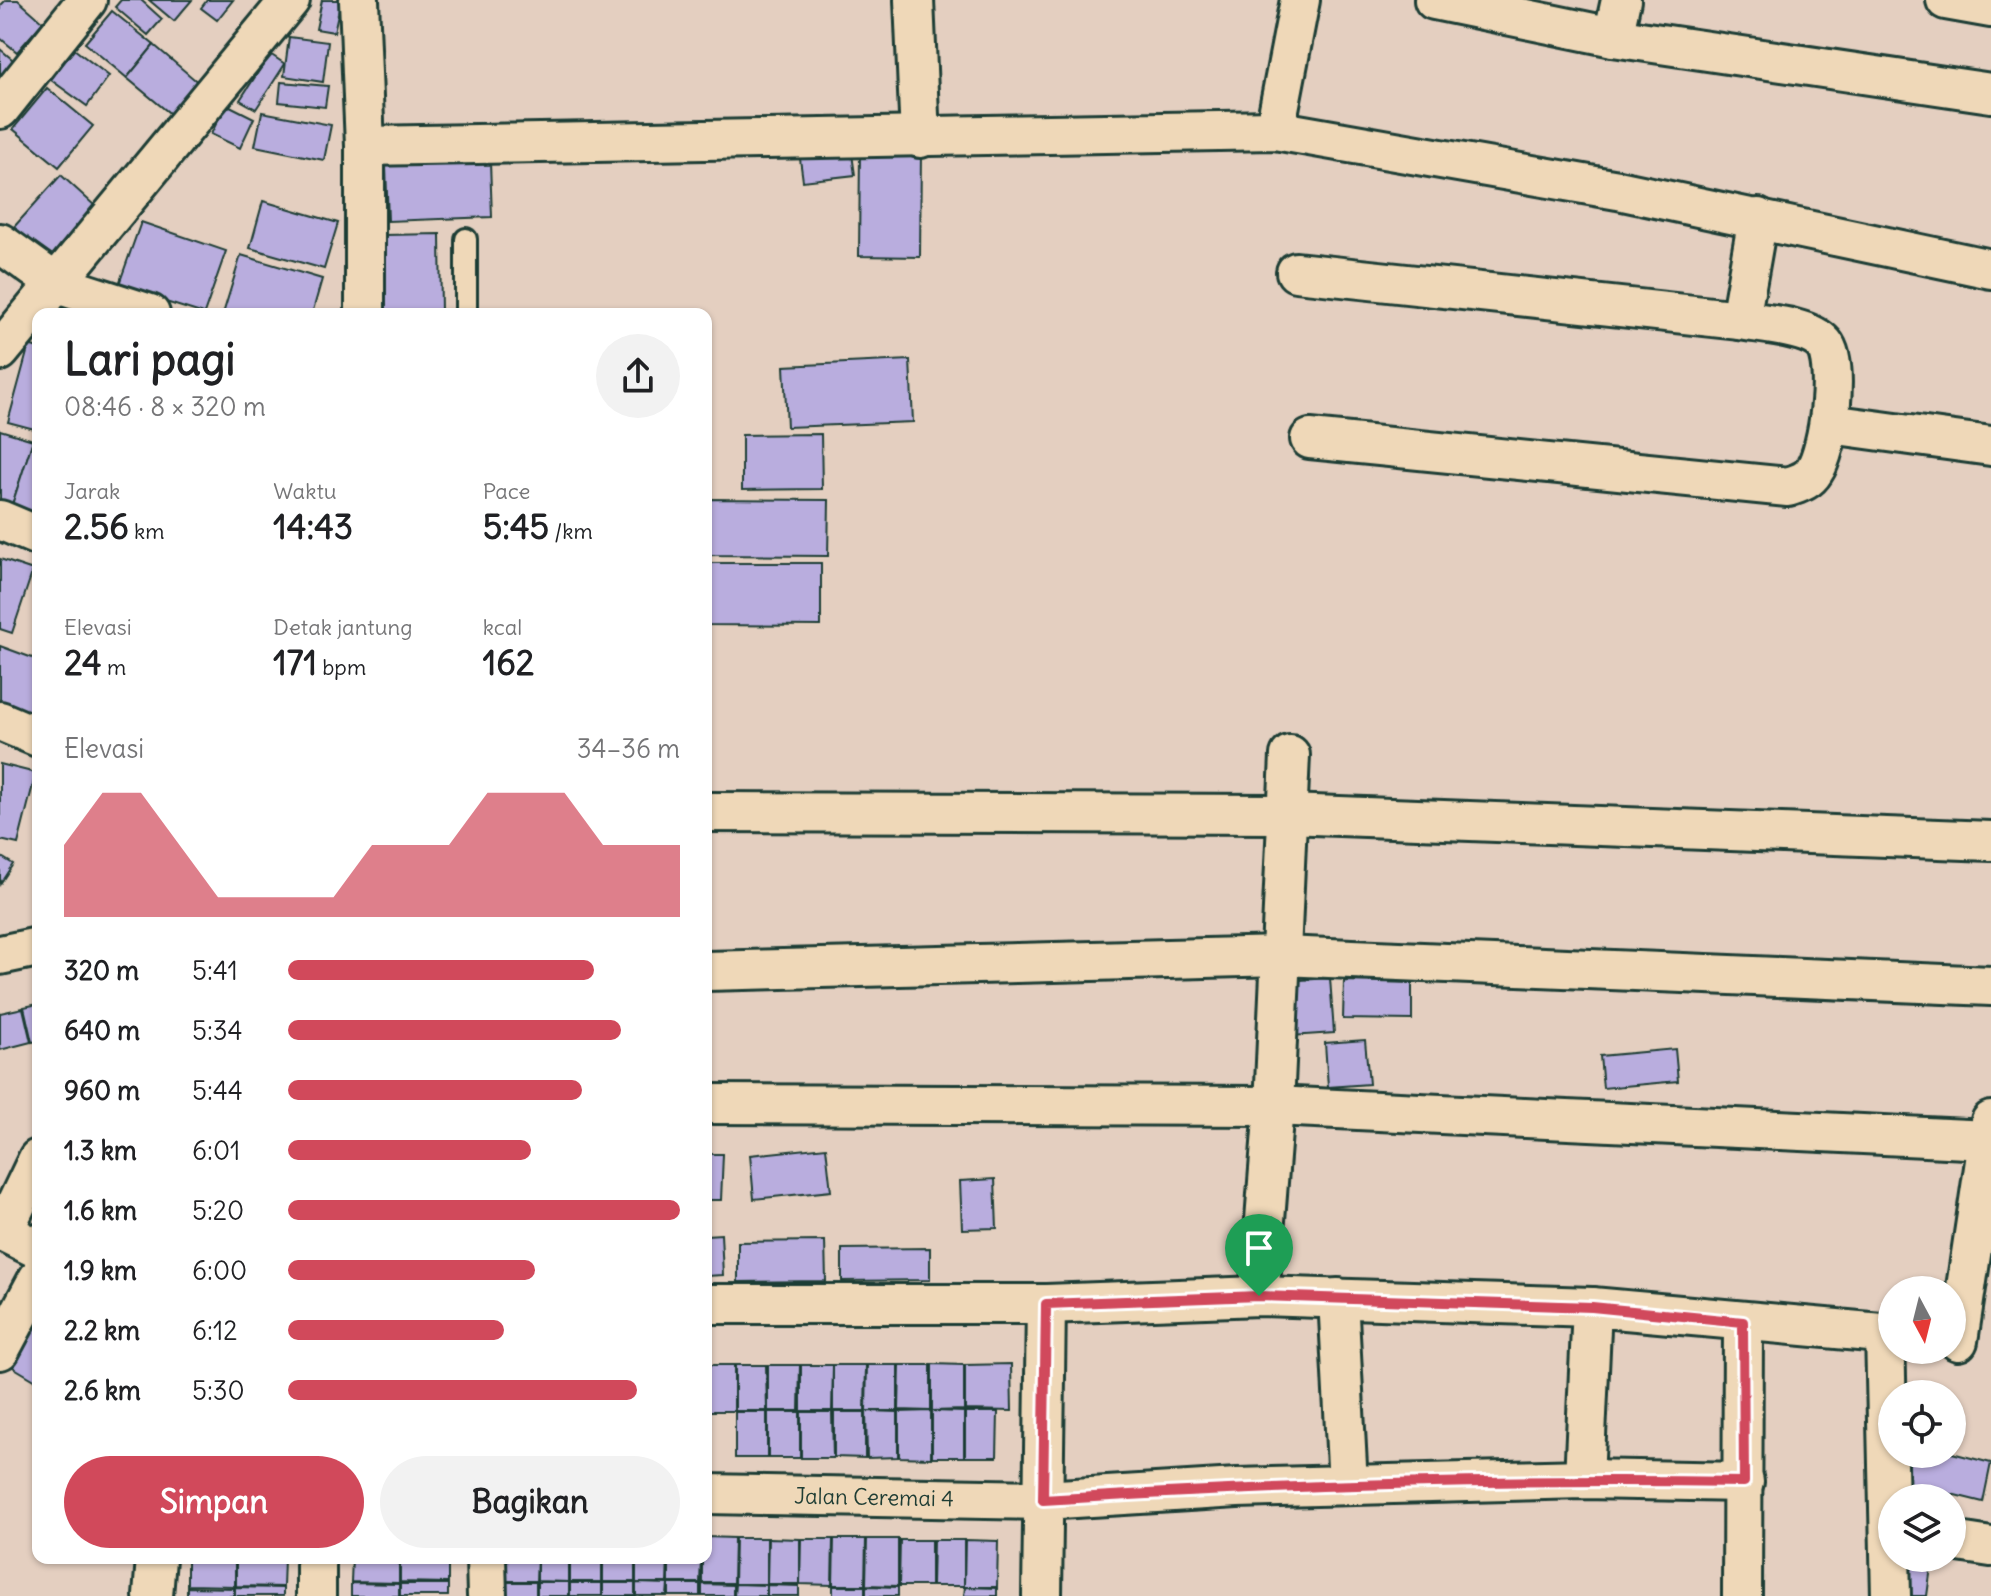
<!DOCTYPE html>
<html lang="id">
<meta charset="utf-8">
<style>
body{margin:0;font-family:Delius,sans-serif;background:#f2f2f2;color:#202124;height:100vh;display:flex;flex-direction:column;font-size:30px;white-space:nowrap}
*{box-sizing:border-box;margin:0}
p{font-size:26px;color:#757577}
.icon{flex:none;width:44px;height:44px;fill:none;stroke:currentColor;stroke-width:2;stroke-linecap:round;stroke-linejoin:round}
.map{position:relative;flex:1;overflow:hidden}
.details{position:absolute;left:32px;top:308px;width:680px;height:1256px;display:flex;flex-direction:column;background:#fff;border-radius:16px;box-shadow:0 2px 6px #0004}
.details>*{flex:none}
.needle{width:52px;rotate:173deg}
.controls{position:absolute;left:1878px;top:1276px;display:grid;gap:16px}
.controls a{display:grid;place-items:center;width:88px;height:88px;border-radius:50%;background:#fff;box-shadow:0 2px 6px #0004;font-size:40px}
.pin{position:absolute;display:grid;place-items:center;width:68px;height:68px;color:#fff;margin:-82px -34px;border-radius:50% 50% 50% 0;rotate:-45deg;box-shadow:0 0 8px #0007}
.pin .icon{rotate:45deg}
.round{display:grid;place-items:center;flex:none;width:84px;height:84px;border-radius:42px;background:#f2f2f2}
.headline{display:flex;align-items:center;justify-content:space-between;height:136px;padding:0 32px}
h1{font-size:44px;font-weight:800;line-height:60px}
.figures{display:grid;grid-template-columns:repeat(3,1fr);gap:12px;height:136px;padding:8px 32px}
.figures div{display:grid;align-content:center}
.figures b{font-size:34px;font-weight:800}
.figures small{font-size:22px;font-weight:400}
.figures p{font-size:22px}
.chart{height:224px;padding:16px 32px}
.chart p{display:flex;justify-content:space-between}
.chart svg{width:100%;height:144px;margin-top:8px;fill:#d1495b;opacity:.7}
.button{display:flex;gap:16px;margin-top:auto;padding:16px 32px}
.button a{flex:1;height:92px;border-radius:48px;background:#d1495b;color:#fff;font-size:32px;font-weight:800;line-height:92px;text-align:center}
.button a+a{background:#f2f2f2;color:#202124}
ul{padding:0 32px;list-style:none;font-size:26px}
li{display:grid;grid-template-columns:128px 96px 1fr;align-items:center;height:60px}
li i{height:20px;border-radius:10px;background:#d1495b}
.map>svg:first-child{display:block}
</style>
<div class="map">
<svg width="1991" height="1596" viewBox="0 0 1991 1596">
<rect width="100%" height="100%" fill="#e4cfc0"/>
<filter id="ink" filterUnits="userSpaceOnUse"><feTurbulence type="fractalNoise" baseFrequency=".0125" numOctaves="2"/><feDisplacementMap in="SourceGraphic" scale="16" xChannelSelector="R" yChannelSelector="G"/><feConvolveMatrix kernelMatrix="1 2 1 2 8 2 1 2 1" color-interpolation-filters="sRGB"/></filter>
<g filter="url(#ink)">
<g fill="#b9adde" stroke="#1f3d34" stroke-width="2">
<polygon points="6,0 18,0 43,22 17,52 0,38 0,6"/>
<polygon points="121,0 141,0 162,19 148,35 115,7"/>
<polygon points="149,0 192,0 174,21"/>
<polygon points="207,0 233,0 217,20 201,8"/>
<polygon points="322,0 341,0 334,32 316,29"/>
<polygon points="112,11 154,45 127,78 85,43"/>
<polygon points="289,37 328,42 323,82 284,76"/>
<polygon points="154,45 200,84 173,116 127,78"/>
<polygon points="0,49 19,65 0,89"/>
<polygon points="74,49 109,76 87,106 51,80"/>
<polygon points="270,54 285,64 256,109 240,100"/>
<polygon points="281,82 328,86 325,107 279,102"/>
<polygon points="47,88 93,126 59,167 13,129"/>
<polygon points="226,104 254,118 240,148 211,134"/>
<polygon points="262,112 331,125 324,160 255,146"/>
<polygon points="860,151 921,151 920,257 859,256"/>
<polygon points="852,154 855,175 803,181 800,159"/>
<polygon points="490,162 492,217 388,221 386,166"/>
<polygon points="61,175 106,216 58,269 13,228"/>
<polygon points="263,201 338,223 324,269 250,248"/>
<polygon points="141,222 226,251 204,314 118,287"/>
<polygon points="440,234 441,314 383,314 383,235"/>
<polygon points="241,255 322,279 312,314 223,314"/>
<polygon points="29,345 38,348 38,430 8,422"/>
<polygon points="910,360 913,422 787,427 784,366"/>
<polygon points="0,430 33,440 10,511 0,508"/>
<polygon points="821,434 822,489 742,490 742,435"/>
<polygon points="33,440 38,442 38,520 10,511"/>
<polygon points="706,499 829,500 828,556 706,555"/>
<polygon points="0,559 33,570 12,633 0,629"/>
<polygon points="706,563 821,563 821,626 706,625"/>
<polygon points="0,646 38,660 38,697 27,727 0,717"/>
<polygon points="0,764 36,773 18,844 0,840"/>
<polygon points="0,856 13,864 0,884"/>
<polygon points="1330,978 1334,1033 1291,1036 1286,981"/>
<polygon points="1344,981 1412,983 1412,1020 1343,1019"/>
<polygon points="38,1004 38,1041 32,1042 24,1007"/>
<polygon points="23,1008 31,1042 0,1050 0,1013"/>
<polygon points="1365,1040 1369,1084 1328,1087 1325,1043"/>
<polygon points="1675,1049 1678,1081 1603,1088 1600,1056"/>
<polygon points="826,1147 831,1191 754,1199 750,1155"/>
<polygon points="706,1154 723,1154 721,1200 706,1200"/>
<polygon points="995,1179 997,1228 962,1229 960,1181"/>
<polygon points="721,1234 723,1275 706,1276 706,1235"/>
<polygon points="825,1241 826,1281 738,1282 738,1242"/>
<polygon points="930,1248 930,1280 842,1281 842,1249"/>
<polygon points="28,1316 38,1322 38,1382 1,1360"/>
<polygon points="932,1364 964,1365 964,1410 932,1411"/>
<polygon points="1011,1364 1012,1411 965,1410 965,1365"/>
<rect x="706" y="1365" width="28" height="46"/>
<polygon points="735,1365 766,1365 767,1411 735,1411"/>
<polygon points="768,1365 800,1365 799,1411 768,1411"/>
<polygon points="801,1365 833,1365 832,1411 801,1411"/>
<polygon points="833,1365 866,1365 865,1411 833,1411"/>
<polygon points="867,1365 898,1365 898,1411 866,1411"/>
<polygon points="900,1365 931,1365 931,1411 899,1410"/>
<polygon points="866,1411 898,1412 898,1457 867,1458"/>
<polygon points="931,1411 931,1458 899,1457 899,1412"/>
<polygon points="932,1411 964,1412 964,1457 932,1457"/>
<rect x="735" y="1412" width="32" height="46"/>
<rect x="768" y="1412" width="32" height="46"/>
<polygon points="801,1412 832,1412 833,1458 801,1458"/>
<polygon points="834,1412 865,1412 865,1458 834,1457"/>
<polygon points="965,1412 998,1412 997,1457 965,1457"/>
<polygon points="1952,1453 1991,1463 1983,1502 1898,1481 1904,1454"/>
<polygon points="706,1537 734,1538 733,1583 702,1583 702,1558 706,1558"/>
<polygon points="735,1538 767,1538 767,1584 734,1584"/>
<polygon points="768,1538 800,1539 800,1584 767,1584"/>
<polygon points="801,1539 833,1539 832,1585 800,1584"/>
<polygon points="834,1539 866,1539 865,1585 833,1585"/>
<polygon points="867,1539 898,1539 898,1586 866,1585"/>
<polygon points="900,1540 931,1540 931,1586 899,1586"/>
<polygon points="933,1540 964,1540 964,1586 932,1586"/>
<polygon points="965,1540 998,1541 997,1587 964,1587"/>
<polygon points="187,1558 235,1558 235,1586 187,1585"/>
<polygon points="236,1558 284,1558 283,1587 236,1586"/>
<polygon points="352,1558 399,1558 399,1583 351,1582"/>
<polygon points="400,1558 448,1558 448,1583 400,1582"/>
<polygon points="504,1558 537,1558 536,1581 504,1581"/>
<polygon points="537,1558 569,1558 569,1582 537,1581"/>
<rect x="570" y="1558" width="32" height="24"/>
<rect x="603" y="1558" width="32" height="24"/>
<polygon points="636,1558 668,1558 667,1583 636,1583"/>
<polygon points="669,1558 701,1558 700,1583 669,1583"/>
<polygon points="1899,1564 1931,1567 1927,1596 1895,1596"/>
<rect x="504" y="1582" width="32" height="14"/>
<rect x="537" y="1582" width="32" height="14"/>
<polygon points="351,1583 399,1584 399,1596 351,1596"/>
<rect x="570" y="1583" width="32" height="13"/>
<rect x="603" y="1583" width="32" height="13"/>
<polygon points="636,1583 668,1584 667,1596 636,1596"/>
<rect x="400" y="1584" width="48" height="12"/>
<rect x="669" y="1584" width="31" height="12"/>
<polygon points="702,1584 733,1585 733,1596 702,1596"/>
<polygon points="735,1584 766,1585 766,1596 734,1596"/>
<polygon points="767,1585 799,1586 799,1596 767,1596"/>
<rect x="833" y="1586" width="32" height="10"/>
<polygon points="866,1586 898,1587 898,1596 866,1596"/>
<polygon points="187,1587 234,1588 234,1596 187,1596"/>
<polygon points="235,1587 283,1588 283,1596 235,1596"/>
<polygon points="965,1587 997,1588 997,1596 964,1596"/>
</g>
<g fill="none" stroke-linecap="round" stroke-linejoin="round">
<g stroke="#1f3d34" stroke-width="26">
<polyline id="service" points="466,239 466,314"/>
</g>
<g stroke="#1f3d34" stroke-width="44">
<g id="minor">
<polyline points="359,0 365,146 365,314"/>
<polyline points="914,0 920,138"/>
<polyline points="1434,0 1613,37 1991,93"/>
<polyline points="1946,0 1991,8"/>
<polyline points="1613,37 1621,0"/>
<polyline points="0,109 87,0"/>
<polyline points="1275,130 1300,0"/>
<polyline points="365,146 1275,130 1618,190 1991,269"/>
<polyline points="0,243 57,284 150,314"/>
<path d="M1296 272 1740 320C1763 324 1809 326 1824 344 1840 363 1829 450 1814 471 1808 481 1799 483 1788 487L1310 439"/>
<polyline points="1740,320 1758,218"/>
<polyline points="0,351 290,0"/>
<polyline points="1830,424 1991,446"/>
<polyline points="0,520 38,536"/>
<polyline points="0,721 38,737"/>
<polyline points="706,812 1287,814 1991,841"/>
<polyline points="0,955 38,947"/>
<polyline points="706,971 1282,956 1991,986"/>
<polyline points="706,1104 1274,1106 1988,1140"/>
<polyline points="0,1230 38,1249"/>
<polyline points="3,1232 38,1159"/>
<polyline points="1259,1296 1274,1106 1290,755"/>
<polyline points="1338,1298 1348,1485"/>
<polyline points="706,1304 1046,1304 1259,1296 1592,1307 1892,1334"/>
<polyline points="1885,1333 1891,1596"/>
<polyline points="1958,1341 1991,1121"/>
<polyline points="0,1350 38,1279"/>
<polyline points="1584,1479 1592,1307"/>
<path id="s1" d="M706 1494 1043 1500 1237 1488 1584 1479 1744 1482"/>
<polyline points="1952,1541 1991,1547"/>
<polyline points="486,1558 487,1596"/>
<polyline points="153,1596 156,1558"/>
<polyline points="316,1596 316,1558"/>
<polyline points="1042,1596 1046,1304"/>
<polyline points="1742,1596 1743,1322"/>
</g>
</g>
<use href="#service" stroke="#efd8b8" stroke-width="20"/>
<use href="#minor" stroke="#efd8b8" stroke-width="38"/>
</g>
</g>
<g fill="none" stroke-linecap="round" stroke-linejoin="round" filter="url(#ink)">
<g stroke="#fff" stroke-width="16">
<path id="route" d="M1259 1296 1592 1307 1743 1322 1744 1482C1510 1478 1277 1485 1043 1500L1046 1304Z"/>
</g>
<use href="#route" stroke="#d1495b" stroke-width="10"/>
</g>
<g text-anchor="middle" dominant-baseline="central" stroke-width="6" stroke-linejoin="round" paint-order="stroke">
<g font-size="22" fill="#1f3d34" stroke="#efd8b8">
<text stroke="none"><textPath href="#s1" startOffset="168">Jalan Ceremai 4</textPath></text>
</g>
</g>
</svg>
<div class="controls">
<a><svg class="needle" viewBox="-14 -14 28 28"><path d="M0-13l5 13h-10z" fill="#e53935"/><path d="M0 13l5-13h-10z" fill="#757577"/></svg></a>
<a><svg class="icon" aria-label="locate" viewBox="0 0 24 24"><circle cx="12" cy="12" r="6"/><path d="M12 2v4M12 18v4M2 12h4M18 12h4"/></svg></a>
<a><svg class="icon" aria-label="layers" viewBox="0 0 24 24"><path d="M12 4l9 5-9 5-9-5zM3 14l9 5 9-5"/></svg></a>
</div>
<div class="pin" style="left:1259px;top:1296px;background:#1e9e55"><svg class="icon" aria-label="arrive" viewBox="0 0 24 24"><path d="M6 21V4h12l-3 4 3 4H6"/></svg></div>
<section class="details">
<div class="headline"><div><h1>Lari pagi</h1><p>08:46 · 8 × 320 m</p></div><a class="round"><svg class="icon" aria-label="share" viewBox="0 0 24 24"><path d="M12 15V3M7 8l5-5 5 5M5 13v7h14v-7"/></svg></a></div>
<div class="figures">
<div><p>Jarak</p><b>2.56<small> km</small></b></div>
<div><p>Waktu</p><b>14:43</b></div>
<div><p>Pace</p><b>5:45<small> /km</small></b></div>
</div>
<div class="figures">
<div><p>Elevasi</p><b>24<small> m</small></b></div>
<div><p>Detak jantung</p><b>171<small> bpm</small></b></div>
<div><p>kcal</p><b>162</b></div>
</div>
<div class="chart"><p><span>Elevasi</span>34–36 m</p>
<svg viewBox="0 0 160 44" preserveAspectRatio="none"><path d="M0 44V22L10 6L20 6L30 22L40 38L50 38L60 38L70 38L80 22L90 22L100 22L110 6L120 6L130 6L140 22L150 22L160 22V44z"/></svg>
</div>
<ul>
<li><b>320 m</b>5:41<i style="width:78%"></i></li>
<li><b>640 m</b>5:34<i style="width:85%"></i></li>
<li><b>960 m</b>5:44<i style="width:75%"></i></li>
<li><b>1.3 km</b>6:01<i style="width:62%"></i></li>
<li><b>1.6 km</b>5:20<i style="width:100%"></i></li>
<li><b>1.9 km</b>6:00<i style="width:63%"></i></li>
<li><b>2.2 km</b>6:12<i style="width:55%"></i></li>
<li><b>2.6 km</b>5:30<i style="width:89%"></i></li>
</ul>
<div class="button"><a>Simpan</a><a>Bagikan</a></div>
</section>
</div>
